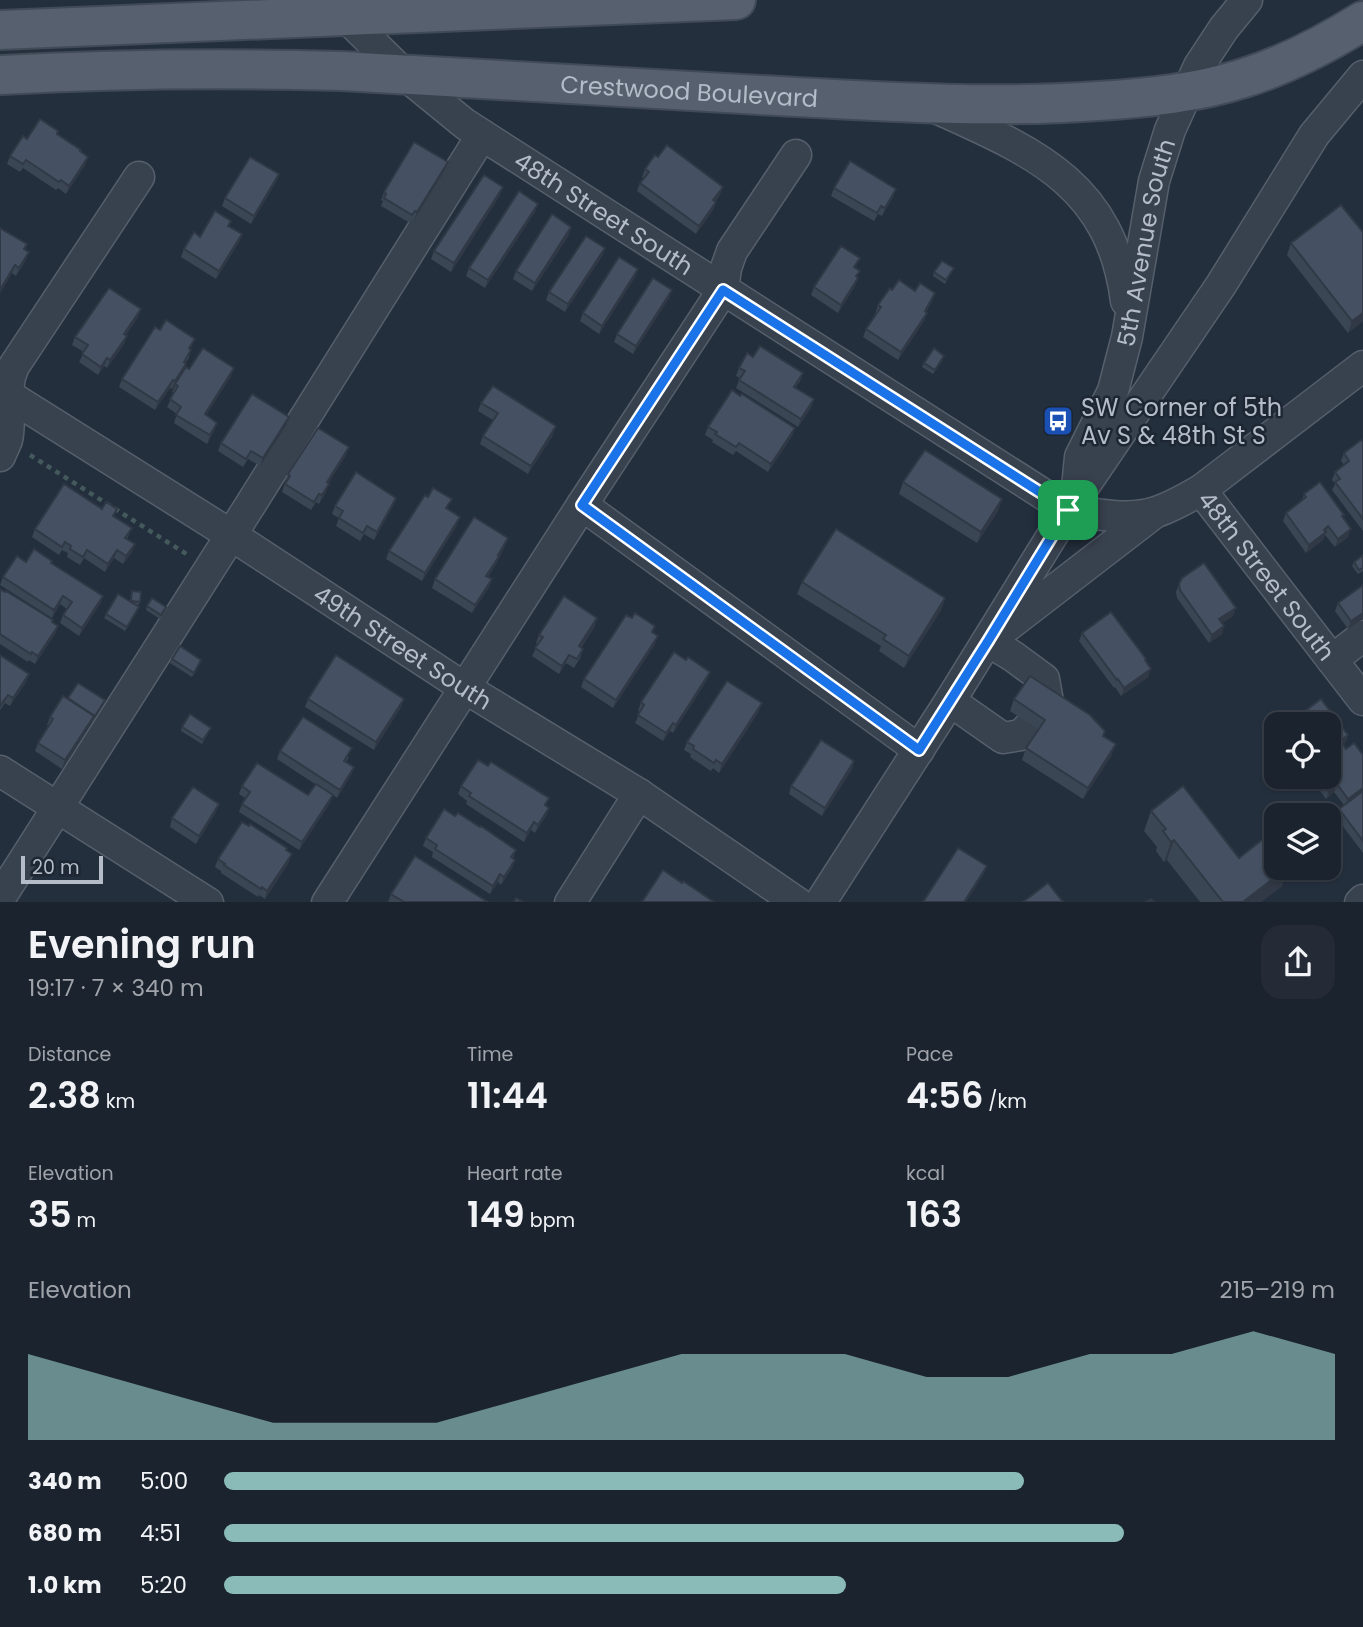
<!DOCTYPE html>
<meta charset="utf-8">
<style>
body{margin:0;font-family:Poppins,sans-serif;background:#242b36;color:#f1f3f6;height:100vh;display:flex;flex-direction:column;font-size:26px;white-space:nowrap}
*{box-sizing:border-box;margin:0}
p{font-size:23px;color:#a0a4aa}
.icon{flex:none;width:38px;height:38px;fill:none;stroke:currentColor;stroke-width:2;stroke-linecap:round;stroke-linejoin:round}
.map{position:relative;height:902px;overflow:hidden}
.sheet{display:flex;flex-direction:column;background:#1b232e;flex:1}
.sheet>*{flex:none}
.tools{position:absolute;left:1264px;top:712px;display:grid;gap:14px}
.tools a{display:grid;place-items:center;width:77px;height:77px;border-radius:14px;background:#1b232e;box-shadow:0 2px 5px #0004,0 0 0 2px #39404a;font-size:35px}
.scale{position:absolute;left:21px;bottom:18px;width:82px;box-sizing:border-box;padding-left:7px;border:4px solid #b4bcc9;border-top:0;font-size:19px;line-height:24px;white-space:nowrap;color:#b4bcc9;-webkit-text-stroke:5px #1d2633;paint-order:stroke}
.pin{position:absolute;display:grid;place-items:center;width:60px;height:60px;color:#fff;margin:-30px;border-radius:14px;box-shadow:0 4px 10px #0006}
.round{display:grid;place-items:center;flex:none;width:74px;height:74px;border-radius:21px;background:#242b36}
.headline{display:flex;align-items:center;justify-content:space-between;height:119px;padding:0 28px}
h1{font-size:38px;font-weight:600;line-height:52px}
.figures{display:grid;grid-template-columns:repeat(3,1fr);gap:10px;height:119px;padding:7px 28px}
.figures div{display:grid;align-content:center}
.figures b{font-size:35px;font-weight:600}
.figures small{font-size:19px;font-weight:400}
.figures p{font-size:19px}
.chart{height:196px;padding:14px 28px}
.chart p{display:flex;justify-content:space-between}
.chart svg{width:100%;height:126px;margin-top:7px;fill:#8bbbb9;opacity:.7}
ul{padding:0 28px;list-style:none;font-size:23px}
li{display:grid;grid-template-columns:112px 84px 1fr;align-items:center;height:52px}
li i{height:18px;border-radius:9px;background:#8bbbb9}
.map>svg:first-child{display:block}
</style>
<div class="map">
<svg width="1363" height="903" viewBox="0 0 1363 903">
<rect width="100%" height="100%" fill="#242f3e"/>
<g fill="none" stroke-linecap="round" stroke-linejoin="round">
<g stroke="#565f6c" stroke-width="33">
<g id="minor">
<path id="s1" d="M335 6 405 75 465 124 1068 510C1094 514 1130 521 1156 512 1172 507 1187 498 1201 490L1363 366"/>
<path d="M934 107C1031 151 1111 182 1126 301"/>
<path id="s2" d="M0 390 231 535 465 688 639 794 798 903"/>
<path d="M0 456C2 451 5 445 7 440 13 414 2 391 14 366L139 177"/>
<path id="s3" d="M1077 488 1080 457 1113 391 1127 337 1154 181 1170 130 1199 66 1224 28 1247 0"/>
<path id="s4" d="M1201 490 1363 700"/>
<polyline points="582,505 919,750"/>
<polyline points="1332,660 1363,636"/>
<polyline points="950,701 1003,738 1021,735 1031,725"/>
<polyline points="1048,702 1044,679 1014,657 988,641 1153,514"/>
<polyline points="0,771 208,903"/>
<polyline points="0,898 249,507 482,135"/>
<polyline points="327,903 582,505 723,290 726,268 732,251 796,155"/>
<polyline points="570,903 639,794"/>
<polyline points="820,903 950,701 1068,510 1221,285 1314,135 1363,76"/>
<polyline points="1360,903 1363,900"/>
</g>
</g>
<g stroke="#414a57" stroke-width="42">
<g id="major">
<polyline points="0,30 736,0"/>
<path id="s5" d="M0 75C114 69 228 68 342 71 481 79 620 87 760 95 872 101 985 109 1098 101 1147 98 1197 93 1244 78 1286 65 1326 44 1363 21"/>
</g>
</g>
<polyline stroke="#44595c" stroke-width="4.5" stroke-dasharray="5 5" stroke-linecap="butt" points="30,455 188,555"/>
<use href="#minor" stroke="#38414e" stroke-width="30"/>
<use href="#major" stroke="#56606e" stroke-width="38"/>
</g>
<g fill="#3b4654">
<polygon points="57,134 80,151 85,165 66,194 58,188 56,190 23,168 20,172 7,164 10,156 27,139"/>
<polygon points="645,169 720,195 715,202 716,202 713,210 696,234 637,191 640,183 644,178 642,177"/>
<polygon points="445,170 414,220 412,219 410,223 381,206 383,201 381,200 384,192"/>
<polygon points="279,174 276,182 251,224 222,206 225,198"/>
<polygon points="834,188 893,197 882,216 878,214 874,221 831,196"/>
<polygon points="500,195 451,272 431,259 434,251"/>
<polygon points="538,204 535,212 485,288 466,276 469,268"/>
<polygon points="229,226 242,234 239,242 216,279 181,257 184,249 200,237"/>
<polygon points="0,228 27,244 25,250 29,252 26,260 16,276 12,273 0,293"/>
<polygon points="1363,232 1363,321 1348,333 1287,255 1291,243"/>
<polygon points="569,235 532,291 513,279 516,271"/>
<polygon points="605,248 602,256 565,312 546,300 549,292"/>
<polygon points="857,266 855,268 857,277 858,278 855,286 838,313 811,295 814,287"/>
<polygon points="638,269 635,277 599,334 580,321 583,313"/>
<polygon points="934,272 952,272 945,284 933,276"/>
<polygon points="672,290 669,298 633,354 614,342 617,334"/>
<polygon points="892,290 915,291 935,293 932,301 926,312 924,321 898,360 863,337 866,329 876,314 875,314 878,305"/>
<polygon points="138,317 126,335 127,336 124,344 107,368 104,366 98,375 79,362 84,352 72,345 75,337"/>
<polygon points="160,330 195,339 190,349 189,358 185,363 184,371 189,369 231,376 206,415 217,423 214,431 207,444 174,423 177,414 167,407 174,393 172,392 177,382 172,389 170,388 155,410 119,387 122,379"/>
<polygon points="753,357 803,373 800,381 795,388 814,399 811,408 798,427 736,388 740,378 736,376 739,368"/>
<polygon points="943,360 933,374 922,367 924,363"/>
<polygon points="481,403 553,435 528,474 480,444 483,436 493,420 478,411"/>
<polygon points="289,417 286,426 260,466 248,459 243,467 218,451 221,443"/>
<polygon points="708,427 795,428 792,436 768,472 736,451 733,455 712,442 713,440 705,435"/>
<polygon points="1363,442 1363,531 1332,490 1335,484 1332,480 1335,472 1344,465 1341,461 1344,453"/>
<polygon points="346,455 328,483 326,492 319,504 316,502 311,510 282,492 288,474"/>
<polygon points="903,482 998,511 977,543 899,494"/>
<polygon points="1304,494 1343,518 1348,537 1335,547 1325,535 1323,540 1306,553 1283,521 1286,513 1302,501"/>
<polygon points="396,498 393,506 374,540 364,534 360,541 336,526 339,518 332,514 335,506"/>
<polygon points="449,507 447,509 457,525 422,581 386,559 389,551"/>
<polygon points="102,509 117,509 114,516 132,528 127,539 132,552 123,564 114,558 105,572 84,558 80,565 67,557 68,553 62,550 59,555 32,537 35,529"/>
<polygon points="505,546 488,577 492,579 489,587 472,613 432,588 435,579"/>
<polygon points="1363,555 1363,571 1358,574 1352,566 1354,562"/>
<polygon points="26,562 51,563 103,596 100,604 79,636 60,623 63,615 67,609 60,604 52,618 0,585 3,577"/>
<polygon points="802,582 945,598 941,610 904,668 879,651 881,646 797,594"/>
<polygon points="1179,584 1233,616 1222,623 1222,634 1209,643 1177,598 1176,592"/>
<polygon points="1363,585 1363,619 1348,629 1335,611 1338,603"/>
<polygon points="0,589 53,620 52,622 58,626 55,634 35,664 29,660 28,662 0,644"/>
<polygon points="132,591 140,602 138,606 139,607 125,631 104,618 106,614 130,601"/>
<polygon points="147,606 165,611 160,619 146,610"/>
<polygon points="632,618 655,626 653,632 655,644 613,708 581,687 584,679"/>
<polygon points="595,626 581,648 583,649 580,658 574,668 566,663 559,674 532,656 538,644 536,643 539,635"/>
<polygon points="1082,633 1148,677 1121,696 1115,687 1114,688 1079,641"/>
<polygon points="0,655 29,674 26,682 10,706 5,703 0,710"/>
<polygon points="172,659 201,660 192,677 170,663"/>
<polygon points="707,680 673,733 670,731 663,741 635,723 640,712 638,711 641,702"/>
<polygon points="67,699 105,700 91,724 62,769 35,751 38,743 49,726 47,725 50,717"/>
<polygon points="308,699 401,707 374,750 305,707"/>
<polygon points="1014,699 1116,744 1111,756 1083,799 1022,760 1026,748 1039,730 1010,711"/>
<polygon points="759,711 719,773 713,768 711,771 690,757 691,754 684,750 687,742"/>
<polygon points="1328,724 1348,735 1345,743 1343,745 1346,749 1363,755 1363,853 1336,817 1339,809 1344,805 1334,792 1326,799 1315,784 1318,777 1328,777"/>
<polygon points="182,727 211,728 202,744 181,731"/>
<polygon points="280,751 349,757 346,762 354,767 351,775 337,798 333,795 330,803 299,850 239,812 242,804 245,798 239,794 242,786 308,795 318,786 277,759"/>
<polygon points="854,761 852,769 822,816 789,794 791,786"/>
<polygon points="461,786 549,808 546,816 535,833 531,830 524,842 466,804 467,801 458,794"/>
<polygon points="1151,811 1239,858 1282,886 1261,902 1200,902 1167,860 1164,862 1156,851 1157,847 1144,831"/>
<polygon points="216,812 196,844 170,827 172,818"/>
<polygon points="426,838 516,850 513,858 515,860 512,868 501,885 498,882 490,894 432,857 433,852 423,846"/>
<polygon points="286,850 289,862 265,899 259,895 258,897 221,873 221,871 215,867 218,859"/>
<polygon points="391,894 488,902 388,902"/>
</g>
<g fill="#303945">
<polygon points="88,157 85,165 66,194 69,186"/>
<polygon points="448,162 445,170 414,220 417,212"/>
<polygon points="279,174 276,182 251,224 254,216"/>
<polygon points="503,187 500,195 451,272 454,263"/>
<polygon points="723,187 720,195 710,209 713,200"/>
<polygon points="896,189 893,197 882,216 885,208"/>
<polygon points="716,202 713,210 696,234 699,226"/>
<polygon points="538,204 535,212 485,288 488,280"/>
<polygon points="571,227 569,235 532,291 535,283"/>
<polygon points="242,234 239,242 216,279 219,271"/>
<polygon points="605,248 602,256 565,312 568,304"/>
<polygon points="29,252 26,260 16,276 19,268"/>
<polygon points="15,265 12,273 0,293 0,290"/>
<polygon points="638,269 635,277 599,334 602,326"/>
<polygon points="858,278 855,286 838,313 841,305"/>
<polygon points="672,290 669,298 633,354 636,346"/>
<polygon points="141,309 138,317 121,342 124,334"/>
<polygon points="927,313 924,321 898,360 901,352"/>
<polygon points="1363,313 1363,321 1348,333 1352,321"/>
<polygon points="127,336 124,344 107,368 110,360"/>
<polygon points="107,358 104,366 98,375 101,367"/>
<polygon points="186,364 183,372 172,389 175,381"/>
<polygon points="234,368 231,376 202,422 205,414"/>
<polygon points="173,380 170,388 155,410 158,402"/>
<polygon points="814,399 811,408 798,427 801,419"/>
<polygon points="289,417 286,426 260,466 263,458"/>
<polygon points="217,423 214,431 207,444 210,435"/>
<polygon points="556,426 553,435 528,474 531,466"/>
<polygon points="795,428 792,436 768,472 771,464"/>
<polygon points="349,447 346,455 324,491 327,482"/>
<polygon points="329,484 326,492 319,504 322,495"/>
<polygon points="396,498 393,506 374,540 377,532"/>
<polygon points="1002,499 998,511 977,543 981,532"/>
<polygon points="460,517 457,525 422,581 425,573"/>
<polygon points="1328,526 1323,540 1306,553 1309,545"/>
<polygon points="1351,529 1348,537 1335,547 1338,539"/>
<polygon points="508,538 497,563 484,584 498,555"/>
<polygon points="135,544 132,552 123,564 126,556"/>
<polygon points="117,550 114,558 105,572 108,564"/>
<polygon points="492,579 489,587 472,613 475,605"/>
<polygon points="63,596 60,604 52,618 54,610"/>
<polygon points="103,596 100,604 79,636 82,628"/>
<polygon points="945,598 941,610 904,668 909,656"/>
<polygon points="1236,608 1233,616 1216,627 1219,619"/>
<polygon points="1363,613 1363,619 1348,629 1351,621"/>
<polygon points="597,618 595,626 576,654 579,646"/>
<polygon points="58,626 55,634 35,664 38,656"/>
<polygon points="1224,626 1222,634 1209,643 1212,635"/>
<polygon points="658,636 655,644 613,708 616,700"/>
<polygon points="569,655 566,663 559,674 562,666"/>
<polygon points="1151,669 1148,677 1121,696 1124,688"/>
<polygon points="710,672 707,680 673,733 676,725"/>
<polygon points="29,674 26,682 10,706 13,698"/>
<polygon points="404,699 401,707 374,750 376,742"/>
<polygon points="762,703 759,711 719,773 722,764"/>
<polygon points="94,716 91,724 62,769 65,760"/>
<polygon points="673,723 670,731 663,741 666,733"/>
<polygon points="1348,735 1345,743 1328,756 1328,750"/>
<polygon points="1116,744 1111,756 1083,799 1088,788"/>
<polygon points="854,761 852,769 822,816 825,808"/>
<polygon points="354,767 351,775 337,798 340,790"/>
<polygon points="1337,784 1334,792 1326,799 1329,791"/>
<polygon points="1363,788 1363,793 1345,807 1348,799"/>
<polygon points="333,795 330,803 299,850 302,842"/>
<polygon points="219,804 216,812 196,844 199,836"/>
<polygon points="549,808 546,816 535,833 538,825"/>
<polygon points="534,822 531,830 524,842 527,833"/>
<polygon points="1174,840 1167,860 1164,862 1171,842"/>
<polygon points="292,854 289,862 265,899 267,891"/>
<polygon points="515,860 512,868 501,885 504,877"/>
<polygon points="987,866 984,874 966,902 964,902"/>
<polygon points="1287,868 1289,868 1282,886 1261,902 1243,902"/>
<polygon points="500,874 498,882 490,894 493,886"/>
</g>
<g fill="#455162" stroke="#303945" stroke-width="2">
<polygon points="40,119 58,131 57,134 81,150 80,151 88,157 69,186 61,180 59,182 26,160 23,164 10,156 23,136 27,139"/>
<polygon points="414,142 448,162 417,212 415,211 412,215 384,198 386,194 384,192"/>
<polygon points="667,145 723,187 713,200 716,202 699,226 640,183 649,172 645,169 655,155 658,157"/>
<polygon points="250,157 279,174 254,216 225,198"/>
<polygon points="850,161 896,189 885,208 881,206 877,213 834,188"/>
<polygon points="484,175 503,187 454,263 434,251"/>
<polygon points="519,191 538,204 488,280 469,268"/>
<polygon points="1341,205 1363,232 1363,313 1352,321 1291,243"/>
<polygon points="215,211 231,221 228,226 242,234 219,271 184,249 194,232 200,237"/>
<polygon points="552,214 571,227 535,283 516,271"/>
<polygon points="0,228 27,244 24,249 29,252 19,268 15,265 0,290"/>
<polygon points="586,236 605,248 568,304 549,292"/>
<polygon points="841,246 860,258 854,267 860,271 856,276 858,278 841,305 814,287"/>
<polygon points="619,257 638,269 602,326 583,313"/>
<polygon points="942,261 954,268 946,280 934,272"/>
<polygon points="653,278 672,290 636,346 617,334"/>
<polygon points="899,280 915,291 920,283 935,293 925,311 927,313 901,352 866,329 881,307 878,305 890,288 892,290"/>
<polygon points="109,288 141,309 124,334 127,336 110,360 107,358 101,367 82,354 88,345 75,337"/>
<polygon points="166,320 195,339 189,348 191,350 184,362 186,364 175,381 173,380 158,402 122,379 155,327 160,330"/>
<polygon points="760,346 803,373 794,387 814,399 801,419 739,380 745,371 739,368 747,353 753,357"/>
<polygon points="203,348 234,368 205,414 217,423 210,435 176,415 181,407 170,399 178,386 175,384 186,367 189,369"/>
<polygon points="934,348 944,356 935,370 924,363"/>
<polygon points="493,386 556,426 531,466 483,436 498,413 481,403"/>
<polygon points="732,390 740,396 742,394 795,428 771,464 739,443 736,447 715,434 717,432 708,427"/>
<polygon points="252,394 289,417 263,458 251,451 246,459 221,443"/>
<polygon points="318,428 349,447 327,482 329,484 322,495 319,494 314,502 285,484 290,476 288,474"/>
<polygon points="1361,440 1363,442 1363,519 1335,482 1340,479 1335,472 1349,461 1344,453"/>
<polygon points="925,450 1002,499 981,532 903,482"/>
<polygon points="356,472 396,498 377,532 367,526 363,533 339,518 343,511 335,506"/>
<polygon points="1320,482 1344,515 1342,516 1351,529 1338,539 1328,526 1324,530 1326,532 1309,545 1286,513 1306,497 1304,494"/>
<polygon points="64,484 102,509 106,502 117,509 113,516 132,528 125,538 135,544 126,556 117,550 108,564 87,550 83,557 70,549 71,546 65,542 62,547 35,529"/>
<polygon points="433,488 452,499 446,508 460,517 425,573 389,551 425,495 428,497"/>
<polygon points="474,517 508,538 498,555 500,555 486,576 492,579 475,605 435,579"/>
<polygon points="836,529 945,598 909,656 883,639 886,635 802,582"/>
<polygon points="34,549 52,561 51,563 103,596 82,628 63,615 72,602 63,596 54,610 3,577 17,556 26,562"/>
<polygon points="1363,555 1363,568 1359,570 1354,562"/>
<polygon points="1204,563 1236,608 1219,619 1224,626 1212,635 1180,590 1179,584 1182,578"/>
<polygon points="1363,585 1363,613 1351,621 1338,603"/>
<polygon points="0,589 5,592 6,591 53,620 52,622 58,626 38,656 32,652 31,654 0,634"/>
<polygon points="132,591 141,592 140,602 131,601"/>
<polygon points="118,594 139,607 127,627 106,614"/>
<polygon points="564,596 597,618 579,646 583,649 577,659 569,655 562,666 535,648 543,637 539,635"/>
<polygon points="152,598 166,607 161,615 147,606"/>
<polygon points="1111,612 1146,659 1145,660 1151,669 1124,688 1118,679 1117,680 1082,633"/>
<polygon points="635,613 655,626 652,632 658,636 616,700 584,679 626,615 632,618"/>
<polygon points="180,646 201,660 194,673 172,659"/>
<polygon points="674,652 686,660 688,657 710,672 676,725 673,723 666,733 638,715 644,705 641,702"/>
<polygon points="0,655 29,674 13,698 8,695 0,706"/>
<polygon points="336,655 404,699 376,742 308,699"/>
<polygon points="1030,676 1090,715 1105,731 1103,736 1116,744 1088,788 1026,748 1045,720 1014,699"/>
<polygon points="727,681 762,703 722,764 716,760 714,763 693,749 694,746 687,742"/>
<polygon points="78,683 105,700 95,716 68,698"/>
<polygon points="63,696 94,716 65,760 38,743 53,719 50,717"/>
<polygon points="1321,699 1348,735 1328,750 1328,724 1288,724"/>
<polygon points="190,714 211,728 203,740 182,727"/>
<polygon points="303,717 352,748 344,761 354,767 340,790 280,751"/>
<polygon points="821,740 854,761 825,808 791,786"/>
<polygon points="1354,743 1363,755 1363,788 1348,799 1337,784 1329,791 1319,777 1328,777 1328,755 1343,744 1346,749"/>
<polygon points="478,760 488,766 491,762 549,798 545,805 549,808 538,825 534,822 527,833 469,796 471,793 461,786"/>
<polygon points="257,763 308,795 316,784 333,795 302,842 242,804 250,792 242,786"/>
<polygon points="1183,786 1239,858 1267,836 1276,848 1276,868 1287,868 1243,902 1223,902 1174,840 1171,842 1163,831 1166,829 1151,811"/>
<polygon points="193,787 219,804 199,836 172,818"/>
<polygon points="1363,791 1363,841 1339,809"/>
<polygon points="444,809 455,816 458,813 480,827 481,826 516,850 511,857 515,860 504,877 500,874 493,886 435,849 437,845 426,838"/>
<polygon points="242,822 249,826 250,824 287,848 286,850 292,854 267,891 262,887 261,889 224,865 225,864 218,859"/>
<polygon points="958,848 987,866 964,902 923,902"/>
<polygon points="415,856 488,902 404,902 391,894"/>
<polygon points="663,870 682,883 683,881 714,902 642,902"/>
<polygon points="1048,883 1063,902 1023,902"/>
<polygon points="516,898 523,902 514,902"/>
<polygon points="1151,899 1154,902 1146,902"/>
</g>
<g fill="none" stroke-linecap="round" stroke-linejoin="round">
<g stroke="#fff" stroke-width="14">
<polygon id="route" points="723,290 1068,510 988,641 919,750 582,505"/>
</g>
<use href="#route" stroke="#1a73e8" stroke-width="9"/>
</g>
<defs>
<g id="bus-square" transform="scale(1.575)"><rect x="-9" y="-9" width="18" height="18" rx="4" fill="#1a4fb4" stroke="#1d2633"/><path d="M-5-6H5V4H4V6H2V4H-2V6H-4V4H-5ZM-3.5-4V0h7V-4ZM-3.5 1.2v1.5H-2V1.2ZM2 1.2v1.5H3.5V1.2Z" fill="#fff"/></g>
</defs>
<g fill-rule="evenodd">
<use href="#bus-square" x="1058" y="421"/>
</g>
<g text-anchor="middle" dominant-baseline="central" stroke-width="5" stroke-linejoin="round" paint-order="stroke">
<g font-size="24" fill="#b4bcc9" stroke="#1d2633">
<text stroke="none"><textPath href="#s5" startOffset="690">Crestwood Boulevard</textPath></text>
<text stroke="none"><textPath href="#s1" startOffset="341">48th Street South</textPath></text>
<text stroke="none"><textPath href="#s3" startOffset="257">5th Avenue South</textPath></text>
<text stroke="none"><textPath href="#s4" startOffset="108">48th Street South</textPath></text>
<text stroke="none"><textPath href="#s2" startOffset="478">49th Street South</textPath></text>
</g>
<g font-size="24" fill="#b4bcc9" stroke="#1d2633" text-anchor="start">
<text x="1081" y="407">SW Corner of 5th<tspan x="1081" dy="28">Av S &amp; 48th St S</tspan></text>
</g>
</g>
</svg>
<div class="tools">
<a><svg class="icon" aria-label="locate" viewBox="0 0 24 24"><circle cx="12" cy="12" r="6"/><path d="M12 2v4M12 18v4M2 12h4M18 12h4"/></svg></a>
<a><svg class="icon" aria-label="layers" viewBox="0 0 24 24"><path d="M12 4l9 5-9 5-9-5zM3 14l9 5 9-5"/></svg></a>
</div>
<div class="scale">20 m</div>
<div class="pin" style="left:1068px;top:510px;background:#1e9e55"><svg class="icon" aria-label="arrive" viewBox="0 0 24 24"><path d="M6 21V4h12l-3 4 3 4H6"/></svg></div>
</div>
<section class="sheet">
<div class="headline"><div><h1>Evening run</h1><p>19:17 · 7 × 340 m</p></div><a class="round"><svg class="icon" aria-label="share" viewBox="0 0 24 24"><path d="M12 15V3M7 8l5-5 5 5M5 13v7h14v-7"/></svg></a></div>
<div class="figures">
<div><p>Distance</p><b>2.38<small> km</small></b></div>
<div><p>Time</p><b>11:44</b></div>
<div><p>Pace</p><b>4:56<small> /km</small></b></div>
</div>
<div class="figures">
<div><p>Elevation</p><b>35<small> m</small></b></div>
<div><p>Heart rate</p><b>149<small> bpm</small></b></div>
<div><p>kcal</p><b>163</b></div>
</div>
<div class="chart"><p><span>Elevation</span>215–219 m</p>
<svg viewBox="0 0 160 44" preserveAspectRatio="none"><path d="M0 44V14L10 22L20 30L30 38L40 38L50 38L60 30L70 22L80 14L90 14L100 14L110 22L120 22L130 14L140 14L150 6L160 14V44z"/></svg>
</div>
<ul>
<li><b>340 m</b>5:00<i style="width:72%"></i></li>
<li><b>680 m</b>4:51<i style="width:81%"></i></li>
<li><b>1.0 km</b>5:20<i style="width:56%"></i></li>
</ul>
</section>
